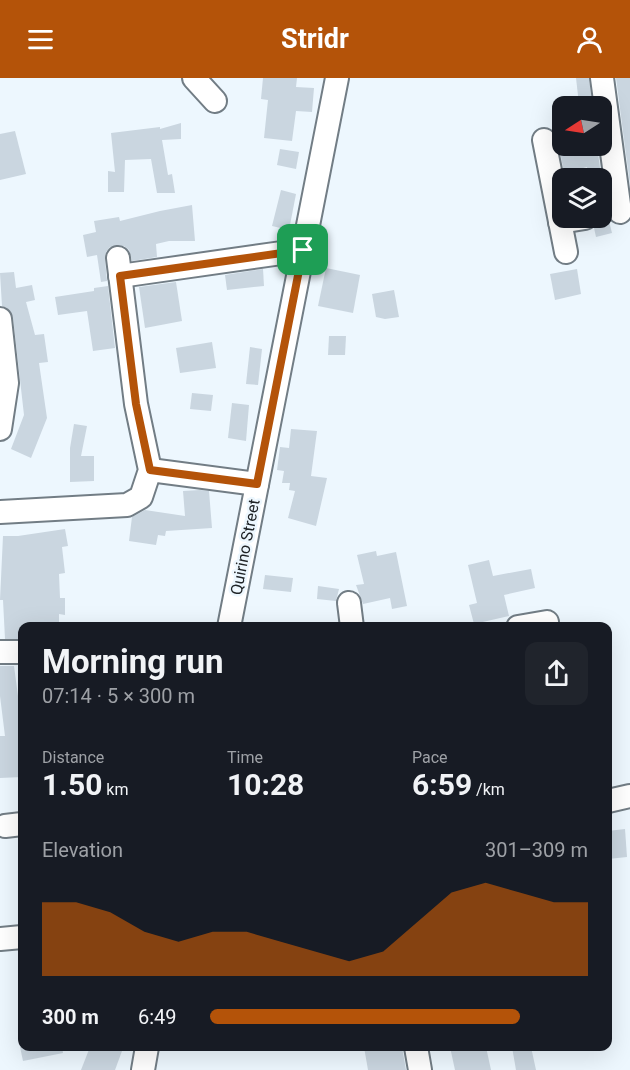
<!DOCTYPE html>
<meta charset="utf-8">
<style>
body{margin:0;font-family:Roboto,sans-serif;background:#20242c;color:#f1f3f6;height:100vh;display:flex;flex-direction:column;font-size:22px;white-space:nowrap}
*{box-sizing:border-box;margin:0}
p{font-size:20px;color:#9ea1a6}
.icon{flex:none;width:33px;height:33px;fill:none;stroke:currentColor;stroke-width:2;stroke-linecap:round;stroke-linejoin:round}
.map{position:relative;flex:1;overflow:hidden}
.sheet{position:absolute;left:18px;top:544px;width:594px;height:429px;display:flex;flex-direction:column;background:#171b24;border-radius:12px;box-shadow:0 6px 24px #0002}
.sheet>*{flex:none}
.needle{width:39px;rotate:258deg}
.fabs{position:absolute;left:552px;top:18px;display:grid;gap:12px}
.fabs a{display:grid;place-items:center;width:60px;height:60px;border-radius:12px;background:#171b24;box-shadow:0 6px 24px #0002;font-size:30px}
.pin{position:absolute;display:grid;place-items:center;width:51px;height:51px;color:#fff;margin:-26px;border-radius:12px;box-shadow:0 3px 9px #0006}
.round{display:grid;place-items:center;flex:none;width:63px;height:63px;border-radius:12px;background:#20242c}
.overview{display:flex;align-items:center;justify-content:space-between;height:102px;padding:0 24px}
h1{font-size:33px;font-weight:700;line-height:45px}
.metrics{display:grid;grid-template-columns:repeat(3,1fr);gap:9px;height:102px;padding:6px 24px}
.metrics div{display:grid;align-content:center}
.metrics b{font-size:30px;font-weight:700}
.metrics small{font-size:16px;font-weight:400}
.metrics p{font-size:16px}
.chart{height:168px;padding:12px 24px}
.chart p{display:flex;justify-content:space-between}
.chart svg{width:100%;height:108px;margin-top:6px;fill:#b45309;opacity:.7}
ul{padding:0 24px;list-style:none;font-size:20px}
li{display:grid;grid-template-columns:96px 72px 1fr;align-items:center;height:45px}
li i{height:15px;border-radius:8px;background:#b45309}
header{display:flex;justify-content:space-between;align-items:center;height:78px;padding:0 24px;background:#b45309;color:#fff;font-size:27px;font-weight:700}
.map>svg:first-child{display:block}
</style>
<header><svg class="icon" aria-label="menu" viewBox="0 0 24 24"><path d="M4 6h16M4 12h16M4 18h16"/></svg>Stridr<svg class="icon" aria-label="person" viewBox="0 0 24 24"><circle cx="12" cy="8" r="4"/><path d="M4 21q1-7 8-7t8 7"/></svg></header>
<div class="map">
<svg width="630" height="992" viewBox="0 0 630 992">
<rect width="100%" height="100%" fill="#edf7fe"/>
<g fill="#cad6e0">
<polygon points="263,0 297,0 296,9 314,10 312,34 296,33 292,63 264,60 268,22 261,21"/>
<polygon points="576,0 589,0 592,24 579,26"/>
<polygon points="616,0 630,0 630,107"/>
<polygon points="181,45 181,61 162,62 168,97 172,96 175,115 157,115 151,81 125,82 124,114 108,114 108,93 115,94 111,55 160,49 160,51"/>
<polygon points="15,53 26,96 0,102 0,56"/>
<polygon points="559,68 597,68 606,134 602,135 602,100 589,100 587,89 564,95"/>
<polygon points="280,71 299,74 296,91 277,87"/>
<polygon points="281,112 296,116 289,152 272,148"/>
<polygon points="192,127 195,163 169,163 156,166 157,179 132,183 129,172 124,168 110,169 106,174 105,181 107,203 101,204 97,177 87,179 83,157 96,154 94,143 119,139 120,143 160,133"/>
<polygon points="608,139 612,155 596,159 594,150 598,141"/>
<polygon points="326,190 360,197 353,235 318,228"/>
<polygon points="263,191 264,208 227,212 225,197"/>
<polygon points="577,191 581,216 555,222 550,196"/>
<polygon points="14,194 16,210 32,207 35,222 26,224 35,257 44,256 48,284 39,285 47,340 31,380 11,371 24,337 13,240 10,233 2,228 0,195"/>
<polygon points="176,204 182,243 145,250 139,209"/>
<polygon points="108,208 115,270 93,273 87,233 58,237 55,219 94,213 94,210"/>
<polygon points="394,212 399,239 385,241 376,239 372,216"/>
<polygon points="329,258 346,258 345,277 328,277"/>
<polygon points="212,264 216,290 180,295 176,270"/>
<polygon points="250,269 262,271 258,307 246,306"/>
<polygon points="192,315 213,317 211,333 190,331"/>
<polygon points="232,325 249,327 246,363 228,360"/>
<polygon points="74,346 87,348 81,378 94,378 94,403 70,404 70,370"/>
<polygon points="291,351 317,353 311,398 327,400 316,448 288,440 295,413 289,412 290,405 282,405 284,393 277,392 280,369 289,370"/>
<polygon points="200,412 209,413 212,450 166,453 165,458 158,457 156,467 129,463 132,439 145,432 185,438 183,413"/>
<polygon points="65,451 68,468 62,469 65,495 59,496 60,520 65,520 65,537 59,536 59,549 22,549 22,561 5,561 3,522 0,522 3,458 18,458"/>
<polygon points="376,473 377,478 396,474 407,528 392,531 390,520 363,526 356,507 364,506 357,477"/>
<polygon points="489,482 493,498 531,491 535,510 504,517 509,538 474,546 469,527 477,525 468,487"/>
<polygon points="265,497 293,500 291,514 263,511"/>
<polygon points="318,508 339,511 336,523 317,521"/>
<polygon points="0,588 14,588 20,633 22,632 22,699 0,700 0,658 5,658 0,618"/>
<polygon points="625,751 627,779 608,781 608,753"/>
<polygon points="20,969 62,969 63,975 23,983"/>
<polygon points="90,969 111,969 122,973 115,992 81,992"/>
<polygon points="364,969 402,969 406,992 368,992"/>
<polygon points="450,969 486,969 491,992 455,992"/>
<polygon points="512,969 531,969 536,992 516,992"/>
</g>
<g fill="none" stroke-linecap="round" stroke-linejoin="round">
<g stroke="#727d85" stroke-width="26">
<g id="minor">
<polyline points="194,0 215,23"/>
<polyline points="602,0 620,134"/>
<polyline points="544,62 566,174"/>
<polyline points="560,144 585,140"/>
<polyline points="120,198 303,172"/>
<polyline points="0,241 7,305 0,351"/>
<polyline points="150,392 257,406"/>
<polyline points="0,434 127,427 141,419 150,392 136,326 118,180"/>
<polyline points="349,525 352,549"/>
<polyline points="229,549 337,0"/>
<polyline points="518,549 547,544"/>
<polyline points="0,574 22,574"/>
<polyline points="608,723 630,718"/>
<polyline points="5,748 22,746"/>
<polyline points="0,861 22,859"/>
<polyline points="416,969 420,992"/>
<polyline points="143,992 147,969"/>
</g>
</g>
<use href="#minor" stroke="#fff" stroke-width="22"/>
</g>
<g fill="none" stroke-linecap="round" stroke-linejoin="round">
<g stroke="#fff" stroke-width="12">
<polygon id="route" points="303,172 257,406 150,392 136,326 120,198"/>
</g>
<use href="#route" stroke="#b45309" stroke-width="8"/>
</g>
<g text-anchor="middle" dominant-baseline="central" stroke-width="5" stroke-linejoin="round" paint-order="stroke">
<g font-size="16" fill="#202427" stroke="#edf7fe">
<text transform="translate(245 469) rotate(-79)">Quirino Street</text>
</g>
</g>
</svg>
<div class="fabs">
<a><svg class="needle" viewBox="-14 -14 28 28"><path d="M0-13l5 13h-10z" fill="#e53935"/><path d="M0 13l5-13h-10z" fill="#9ea1a6"/></svg></a>
<a><svg class="icon" aria-label="layers" viewBox="0 0 24 24"><path d="M12 4l9 5-9 5-9-5zM3 14l9 5 9-5"/></svg></a>
</div>
<div class="pin" style="left:303px;top:172px;background:#1e9e55"><svg class="icon" aria-label="arrive" viewBox="0 0 24 24"><path d="M6 21V4h12l-3 4 3 4H6"/></svg></div>
<section class="sheet">
<div class="overview"><div><h1>Morning run</h1><p>07:14 · 5 × 300 m</p></div><a class="round"><svg class="icon" aria-label="share" viewBox="0 0 24 24"><path d="M12 15V3M7 8l5-5 5 5M5 13v7h14v-7"/></svg></a></div>
<div class="metrics">
<div><p>Distance</p><b>1.50<small> km</small></b></div>
<div><p>Time</p><b>10:28</b></div>
<div><p>Pace</p><b>6:59<small> /km</small></b></div>
</div>
<div class="chart"><p><span>Elevation</span>301–309 m</p>
<svg viewBox="0 0 160 44" preserveAspectRatio="none"><path d="M0 44V14L10 14L20 18L30 26L40 30L50 26L60 26L70 30L80 34L90 38L100 34L110 22L120 10L130 6L140 10L150 14L160 14V44z"/></svg>
</div>
<ul>
<li><b>300 m</b>6:49<i style="width:82%"></i></li>
</ul>
</section>
</div>
